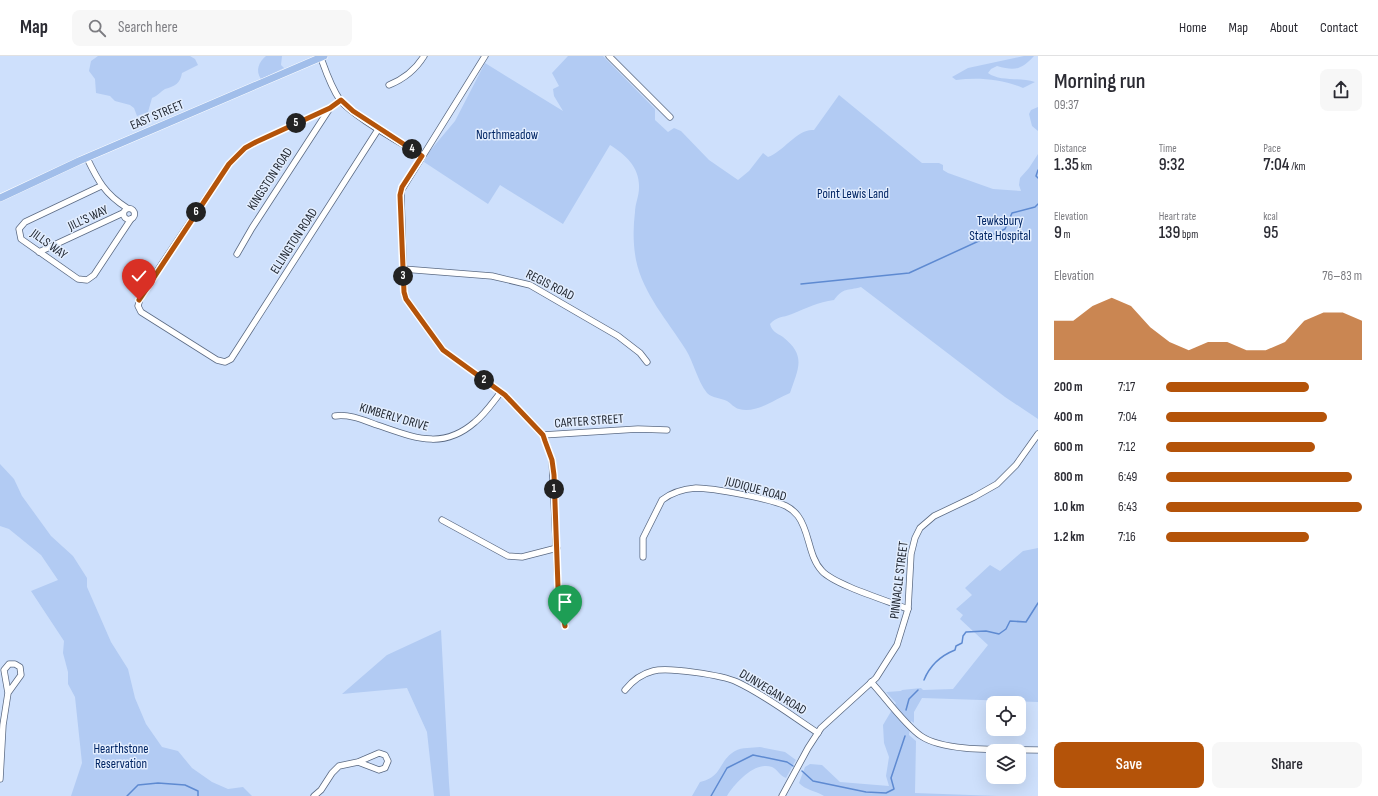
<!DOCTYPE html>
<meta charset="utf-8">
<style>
body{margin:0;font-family:"Sofia Sans Condensed",sans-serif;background:#f7f7f7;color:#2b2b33;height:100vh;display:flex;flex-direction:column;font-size:15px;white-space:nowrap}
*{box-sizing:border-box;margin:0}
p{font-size:13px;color:#7c7c81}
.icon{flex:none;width:22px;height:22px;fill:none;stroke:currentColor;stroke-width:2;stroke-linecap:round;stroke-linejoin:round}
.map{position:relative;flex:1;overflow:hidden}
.sheet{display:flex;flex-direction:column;background:#fff;width:340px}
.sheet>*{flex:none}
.fabs{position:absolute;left:986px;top:640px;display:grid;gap:8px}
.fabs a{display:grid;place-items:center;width:40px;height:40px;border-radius:8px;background:#fff;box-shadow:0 4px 16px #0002;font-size:20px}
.pin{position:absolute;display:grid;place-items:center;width:34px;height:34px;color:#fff;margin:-41px -17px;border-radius:50% 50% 50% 0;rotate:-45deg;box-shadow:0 0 4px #0007}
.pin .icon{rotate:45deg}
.km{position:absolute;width:20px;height:20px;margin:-10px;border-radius:50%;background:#222;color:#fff;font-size:11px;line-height:20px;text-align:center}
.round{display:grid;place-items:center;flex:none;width:42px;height:42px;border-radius:8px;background:#f7f7f7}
.head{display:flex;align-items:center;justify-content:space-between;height:68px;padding:0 16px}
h1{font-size:22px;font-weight:600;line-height:30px}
.metrics{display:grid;grid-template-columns:repeat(3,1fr);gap:6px;height:68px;padding:4px 16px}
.metrics div{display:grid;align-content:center}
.metrics b{font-size:17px;font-weight:600}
.metrics small{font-size:11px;font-weight:400}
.metrics p{font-size:11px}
.chart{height:112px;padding:8px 16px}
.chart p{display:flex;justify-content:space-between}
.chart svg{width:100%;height:72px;margin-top:4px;fill:#b45309;opacity:.7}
.cta{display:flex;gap:8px;margin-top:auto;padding:8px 16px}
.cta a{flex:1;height:46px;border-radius:8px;background:#b45309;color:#fff;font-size:16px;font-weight:600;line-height:46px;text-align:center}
.cta a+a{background:#f7f7f7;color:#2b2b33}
ul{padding:0 16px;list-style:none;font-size:13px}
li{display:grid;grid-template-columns:64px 48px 1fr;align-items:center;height:30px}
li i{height:10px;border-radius:5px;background:#b45309}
header{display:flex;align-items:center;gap:24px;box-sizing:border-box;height:56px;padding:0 20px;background:#fff;border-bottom:1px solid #e1e1e2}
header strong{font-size:19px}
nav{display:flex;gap:22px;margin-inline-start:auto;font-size:14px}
.search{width:280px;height:36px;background:#f7f7f7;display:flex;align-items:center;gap:10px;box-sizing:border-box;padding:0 14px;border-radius:8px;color:#7c7c81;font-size:15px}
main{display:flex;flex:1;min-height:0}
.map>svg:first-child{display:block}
</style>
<header>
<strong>Map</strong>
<div class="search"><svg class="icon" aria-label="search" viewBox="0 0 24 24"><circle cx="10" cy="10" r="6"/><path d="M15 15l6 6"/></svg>Search here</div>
<nav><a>Home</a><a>Map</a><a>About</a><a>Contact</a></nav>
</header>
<main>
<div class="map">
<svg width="1038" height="740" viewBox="0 0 1038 740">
<rect width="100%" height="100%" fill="#cee0fc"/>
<g fill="#b2cbf3">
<path d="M98 0H190L195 3 198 9 182 17C180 28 175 30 165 33 161 35 158 40 152 42L148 56 137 60 134 52 130 49 115 45 110 40 96 37 95 23 89 15 91 5Z"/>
<path d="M266 0H282L281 9 284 12 261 23C255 14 259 6 266 0Z"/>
<path d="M568 0H603L655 53V64L668 76 674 72 681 75 709 104 738 124 749 115 763 97 768 101C783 96 798 72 814 74L839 39 922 107H939L943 109V114L948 117 993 133 1021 135 1019 129 1020 122 1029 112 1038 98V363L1005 341 861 231C847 235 844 231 834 244 818 246 807 252 792 258 782 262 777 260 770 268 772 276 777 277 783 281 807 300 798 313 790 337 775 343 756 358 739 353 734 352 731 347 727 345 721 342 712 342 707 337 697 324 694 307 686 294 668 265 643 238 636 204 633 188 633 172 635 156 635 148 639 140 639 132 640 112 626 99 610 89L563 168 500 129 488 148 424 106 429 96 455 65 485 7 563 55 554 40 553 33 559 30 552 17Z"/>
<path d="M1024 0H1034C1021 14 1015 15 997 10L991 13 988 17C1000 26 1021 21 1035 26L1023 32C1002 23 978 21 956 24L952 21 968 12Z"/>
<polygon points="1038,51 1038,75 1032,70 1029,58 1031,54"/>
<polygon points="0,408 14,423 22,440 51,480 73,500 87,522 87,531 111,586 128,613 135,642 146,668 162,691 178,695 192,712 212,726 228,733 243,731 252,740 71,740 82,707 75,641 68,628 68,616 63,597 64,585 31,535 58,524 41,499 9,473 0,470"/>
<path d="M1038 492V646L922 642 914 656V667L911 665 909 679 916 685 915 737 998 740H824C816 735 805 734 799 727L805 711 810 708 822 709 840 726 889 730 886 720 889 701 884 687 883 669 896 647 886 636 901 635 902 634 921 632 923 634 953 633 988 589 960 563 963 559 956 553 972 539 965 532 990 509 1000 515 1023 495Z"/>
<polygon points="441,574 449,727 450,740 434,740 427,676 407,632 342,638 387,599"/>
<path d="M760 691 785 696 796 704 786 722C780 720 777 713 772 711 755 705 735 727 727 740H692L700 726C723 721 718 705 735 695 742 691 752 692 760 691Z"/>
</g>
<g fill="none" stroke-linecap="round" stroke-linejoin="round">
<g stroke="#5e8ad1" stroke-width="1.5">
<polyline points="1038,114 1036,120 1038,122"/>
<polyline points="801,228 909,217 1005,173 1012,157 1035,151 1038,148"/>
<path d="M924 624C930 609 940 600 955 594L956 590 962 587 963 580 966 576 986 575 999 578 1006 573 1010 565 1026 566 1038 547"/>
<polyline points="906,654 909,643 918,634"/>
<polyline points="802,715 813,725 866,736 886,737 894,733 891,722 905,680"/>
<polyline points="127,740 138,729 158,727 185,729 198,735 198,740"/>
<polyline points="711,740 727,712 753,699 787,706 793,710"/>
</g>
<g stroke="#5b6a83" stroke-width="7">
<g id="minor">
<polyline points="485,0 401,135 404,236 406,243 443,294 505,339 543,379 638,373 667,374"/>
<polyline points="609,0 670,61"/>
<path d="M321 2C326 16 331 31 340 44 352 60 402 87 422 100"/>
<path d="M389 29C404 23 416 13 424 0"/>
<polyline points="330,52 256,86 245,92 229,108 141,239 138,250 141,256 217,304 225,306 231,303 379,72"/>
<path d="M87 102C98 125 105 138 127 152"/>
<polyline points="101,130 25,166 19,173 21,183 78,223 87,224 94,219 131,163"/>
<circle cx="129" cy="158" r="5.5"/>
<polyline points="39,196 123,157"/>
<polyline points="237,198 252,172 330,52 341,44"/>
<polyline points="403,213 492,220 530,229 618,280 640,297 647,306"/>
<path d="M335 360C350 358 363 364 377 369 413 381 442 395 475 366 485 358 493 346 501 336"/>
<polyline points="543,379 552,404 558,531 565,570"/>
<polyline points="442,464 508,500 522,501 557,492"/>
<path d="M643 501V482L662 444C672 436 684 433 696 432 712 432 772 443 786 450 790 452 795 456 798 460 810 476 808 500 822 515 835 529 888 545 908 553"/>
<path d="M871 626C886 642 904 668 921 680 946 697 1007 693 1038 694"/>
<path d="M625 634C633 624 641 618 653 615 668 611 722 619 737 626 765 639 792 660 818 677"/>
<polyline points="0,723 3,669 8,637 4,614 9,608 15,608 20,611 21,619 8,637"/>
<polyline points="314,740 321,734 332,717 339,710 358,706 379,697 385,699 388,705 385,712 379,714 358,706"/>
<polyline points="782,740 808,692 821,672 876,622 897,589 908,553 911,498 915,482 920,472 934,460 974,441 997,428 1016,409 1038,378"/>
</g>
</g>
<g stroke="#fff" stroke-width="8">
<polyline id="major" points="0,142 79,105 324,0"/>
</g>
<use href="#minor" stroke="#fff" stroke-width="5.5"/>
<use href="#major" stroke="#a1beea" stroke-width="7"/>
</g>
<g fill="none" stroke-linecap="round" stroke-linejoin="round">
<g stroke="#fff" stroke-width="8">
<polyline id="route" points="139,244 229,108 245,92 256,86 330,52 341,44 353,55 422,100 402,131 400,139 404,236 406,243 443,294 505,339 543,379 545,385 552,404 554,419 558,531 565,570"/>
</g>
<use href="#route" stroke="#b45309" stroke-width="5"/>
</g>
<g text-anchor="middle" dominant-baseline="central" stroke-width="3" stroke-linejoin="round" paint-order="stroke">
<g font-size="13" fill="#212731" stroke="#e2edfe">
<text transform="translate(157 59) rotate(-23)">EAST STREET</text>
<text transform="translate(270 123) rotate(-57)">KINGSTON ROAD</text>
<text transform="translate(88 162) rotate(-25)">JILL'S WAY</text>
<text transform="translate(294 185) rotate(-57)">ELLINGTON ROAD</text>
<text transform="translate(49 188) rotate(36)">JILLS WAY</text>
<text transform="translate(550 229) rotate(27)">REGIS ROAD</text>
<text transform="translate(394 361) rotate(16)">KIMBERLY DRIVE</text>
<text transform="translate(589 365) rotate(-4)">CARTER STREET</text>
<text transform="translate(756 433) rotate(15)">JUDIQUE ROAD</text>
<text transform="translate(899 524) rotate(-83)">PINNACLE STREET</text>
<text transform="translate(773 636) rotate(31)">DUNVEGAN ROAD</text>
</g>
<g font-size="13" fill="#002564" stroke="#e2edfe">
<text x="507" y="79">Northmeadow</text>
<text x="853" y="138">Point Lewis Land</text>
<text x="1000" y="165">Tewksbury<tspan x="1000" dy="15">State Hospital</tspan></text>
<text x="121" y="693">Hearthstone<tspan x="121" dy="15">Reservation</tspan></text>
</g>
</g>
</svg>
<div class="fabs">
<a><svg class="icon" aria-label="locate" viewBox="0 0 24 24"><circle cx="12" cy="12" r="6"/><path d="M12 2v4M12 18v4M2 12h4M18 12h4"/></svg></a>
<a><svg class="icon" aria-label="layers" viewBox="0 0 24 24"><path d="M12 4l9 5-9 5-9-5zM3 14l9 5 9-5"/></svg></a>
</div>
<div class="pin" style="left:565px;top:570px;background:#1e9e55"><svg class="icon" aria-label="arrive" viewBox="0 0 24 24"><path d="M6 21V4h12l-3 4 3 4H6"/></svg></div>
<div class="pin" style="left:139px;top:244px;background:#d93025"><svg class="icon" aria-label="check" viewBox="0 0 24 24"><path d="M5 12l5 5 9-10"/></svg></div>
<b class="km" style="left:554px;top:433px">1</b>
<b class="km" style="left:484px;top:324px">2</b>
<b class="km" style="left:403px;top:220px">3</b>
<b class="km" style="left:412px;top:93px">4</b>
<b class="km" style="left:296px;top:67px">5</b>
<b class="km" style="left:196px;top:156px">6</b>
</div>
<section class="sheet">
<div class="head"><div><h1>Morning run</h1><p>09:37</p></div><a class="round"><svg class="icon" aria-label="share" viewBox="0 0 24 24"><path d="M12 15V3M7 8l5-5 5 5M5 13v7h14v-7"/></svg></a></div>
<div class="metrics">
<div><p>Distance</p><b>1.35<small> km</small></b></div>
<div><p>Time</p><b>9:32</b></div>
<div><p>Pace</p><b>7:04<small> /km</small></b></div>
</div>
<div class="metrics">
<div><p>Elevation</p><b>9<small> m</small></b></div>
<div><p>Heart rate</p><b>139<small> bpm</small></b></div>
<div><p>kcal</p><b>95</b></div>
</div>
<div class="chart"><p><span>Elevation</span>76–83 m</p>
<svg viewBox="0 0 160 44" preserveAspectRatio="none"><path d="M0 44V20L10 20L20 11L30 6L40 11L50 24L60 33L70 38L80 33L90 33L100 38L110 38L120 33L130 20L140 15L150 15L160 20V44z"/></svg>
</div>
<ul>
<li><b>200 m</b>7:17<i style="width:73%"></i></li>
<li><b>400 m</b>7:04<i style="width:82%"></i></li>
<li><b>600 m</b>7:12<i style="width:76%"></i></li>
<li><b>800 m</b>6:49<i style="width:95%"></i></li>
<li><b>1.0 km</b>6:43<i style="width:100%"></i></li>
<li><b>1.2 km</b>7:16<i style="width:73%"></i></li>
</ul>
<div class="cta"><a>Save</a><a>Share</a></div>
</section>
</main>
